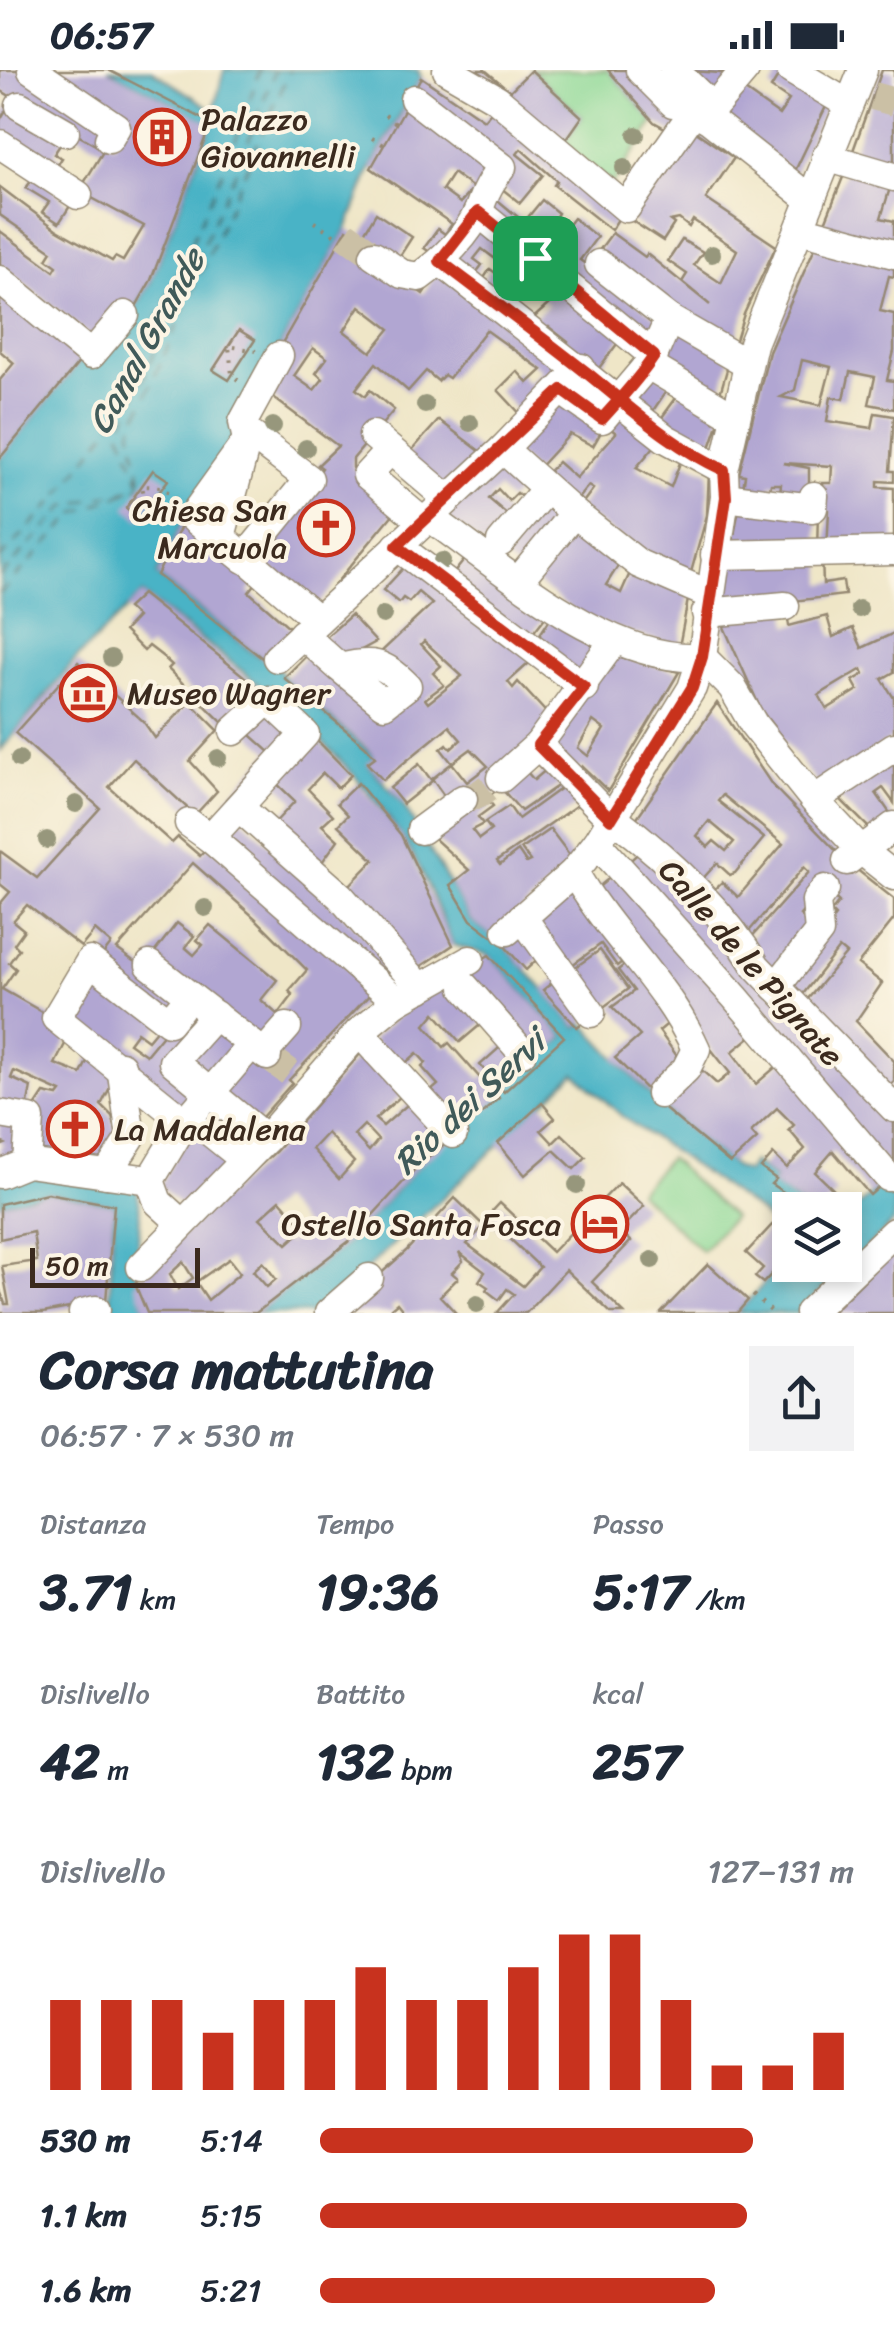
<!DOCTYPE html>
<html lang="it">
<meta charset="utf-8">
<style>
body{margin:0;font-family:Sriracha,sans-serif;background:#f2f2f3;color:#1f2937;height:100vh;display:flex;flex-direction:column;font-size:38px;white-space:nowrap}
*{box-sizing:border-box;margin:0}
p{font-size:32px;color:#747a83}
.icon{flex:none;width:55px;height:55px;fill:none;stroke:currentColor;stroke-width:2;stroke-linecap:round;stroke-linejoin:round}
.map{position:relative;height:1243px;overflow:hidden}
.details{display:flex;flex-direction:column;background:#fff;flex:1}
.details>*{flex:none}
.tools{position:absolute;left:772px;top:1122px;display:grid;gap:20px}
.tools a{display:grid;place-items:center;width:90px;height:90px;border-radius:0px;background:#fff;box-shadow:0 5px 15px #0003;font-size:50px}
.scale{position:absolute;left:30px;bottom:25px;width:170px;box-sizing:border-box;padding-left:10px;border:5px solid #3b2a1e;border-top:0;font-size:28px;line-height:35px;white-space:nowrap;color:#3b2a1e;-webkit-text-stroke:8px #fcf5e5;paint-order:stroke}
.pin{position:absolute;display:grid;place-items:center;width:85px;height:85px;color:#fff;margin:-42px;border-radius:20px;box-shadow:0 5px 15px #0006}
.round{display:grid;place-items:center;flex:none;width:105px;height:105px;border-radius:0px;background:#f2f2f3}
.overview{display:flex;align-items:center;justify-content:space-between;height:170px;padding:0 40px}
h1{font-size:55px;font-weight:700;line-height:75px}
.metrics{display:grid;grid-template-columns:repeat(3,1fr);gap:15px;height:170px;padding:10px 40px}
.metrics div{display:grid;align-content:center}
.metrics b{font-size:50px;font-weight:700}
.metrics small{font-size:28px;font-weight:400}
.metrics p{font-size:28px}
.chart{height:280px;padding:20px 40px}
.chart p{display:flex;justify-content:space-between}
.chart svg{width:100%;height:180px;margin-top:10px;stroke:#c8321e;stroke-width:6}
ul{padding:0 40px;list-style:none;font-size:32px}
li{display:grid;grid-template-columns:160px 120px 1fr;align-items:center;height:75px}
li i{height:25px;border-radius:12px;background:#c8321e}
.status{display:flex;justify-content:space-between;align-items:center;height:70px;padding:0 50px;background:#fff;direction:ltr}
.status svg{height:28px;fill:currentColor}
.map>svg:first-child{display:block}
</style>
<div class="status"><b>06:57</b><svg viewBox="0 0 49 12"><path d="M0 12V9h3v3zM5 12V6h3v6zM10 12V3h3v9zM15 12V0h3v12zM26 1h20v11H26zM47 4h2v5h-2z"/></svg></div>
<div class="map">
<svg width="894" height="1243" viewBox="0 0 894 1243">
<rect width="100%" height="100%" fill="#fcf5e5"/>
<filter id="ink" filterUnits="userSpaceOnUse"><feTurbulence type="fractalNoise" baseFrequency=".01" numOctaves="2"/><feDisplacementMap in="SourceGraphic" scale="20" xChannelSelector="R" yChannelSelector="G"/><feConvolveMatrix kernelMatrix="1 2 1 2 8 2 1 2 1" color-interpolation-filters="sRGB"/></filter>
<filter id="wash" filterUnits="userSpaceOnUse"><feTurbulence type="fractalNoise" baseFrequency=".0048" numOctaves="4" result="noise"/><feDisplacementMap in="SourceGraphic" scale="40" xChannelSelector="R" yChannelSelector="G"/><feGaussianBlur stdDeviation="2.25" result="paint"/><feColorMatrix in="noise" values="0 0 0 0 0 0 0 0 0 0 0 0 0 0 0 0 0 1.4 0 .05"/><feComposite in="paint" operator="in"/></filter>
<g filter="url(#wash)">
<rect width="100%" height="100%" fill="#efe6c7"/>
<g fill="#8cd895" stroke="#64815a" stroke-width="2.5">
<polygon points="531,0 608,0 654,52 610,118 561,77 582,47"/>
<polygon points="669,1088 733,1147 702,1181 638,1122"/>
</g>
<g fill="#48b3c6" stroke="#426e72" stroke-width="2.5">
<path d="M108 0H151L214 40 224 0H418L421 7 371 98 347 159 281 275 239 378 186 446 157 505 253 583 278 597 285 609 375 687 368 694 403 734 471 850 502 873 577 957 583 953 660 1035 736 1098 747 1102 753 1092 776 1109 772 1114 811 1140H790V1170L758 1141 623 1047 575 1003 320 1243H256L348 1172 418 1096 564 967 489 885 453 875C437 838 423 798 400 764 336 668 233 593 142 524L77 588 0 681V388L81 290 130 247 151 211 211 54Z"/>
<path d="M24 1102 137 1119C148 1163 124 1187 147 1243H109L114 1135 47 1123 0 1134V1110Z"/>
<polygon points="894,1104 894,1152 797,1243 737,1243 790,1185 790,1195 845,1195 845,1147"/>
</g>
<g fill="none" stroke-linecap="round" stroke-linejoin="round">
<g stroke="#405a59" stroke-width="2.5" stroke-dasharray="12 10" stroke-linecap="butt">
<polyline points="141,409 131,360 290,0"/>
<polyline points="141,414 120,360 244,83 275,0"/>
<polyline points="0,489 56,429 109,359 233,78 260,0"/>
<polyline points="0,507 66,436 131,419"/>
<polyline points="0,524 76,443 141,416"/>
</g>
</g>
<g id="blocks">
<g fill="#b1a6d2" fill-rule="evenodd">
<polygon points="0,0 31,0 29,7 108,55 101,68 114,75 123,59 37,0 108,0 211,53 151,210 130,247 121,240 98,272 0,194 0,161 54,201 57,196 47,189 52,181 0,145 0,117 56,159 112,191 115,187 123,191 144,156 79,121 104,80 21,33 19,38 66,66 54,84 62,88 52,104 0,71 0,50 13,28 0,20"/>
<polygon points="469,0 485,0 510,21 531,0 582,47 561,77"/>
<polygon points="608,0 672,0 700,27 674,63 654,52"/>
<polygon points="677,0 720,3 742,0 712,35"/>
<polygon points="782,0 831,26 794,103 715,39 735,14 779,45 789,30 771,18"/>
<polygon points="882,0 894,0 894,102 850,89"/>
<polygon points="421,7 484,50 498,33 624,140 611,160 554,115 557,111 521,79 517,84 543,105 520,133 501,118 507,97 412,24"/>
<path d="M409 31 498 97 438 188 424 178 438 159 445 164 452 154 371 98ZM453 103 473 118 460 133 442 120Z"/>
<polygon points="693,60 734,88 706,129 776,176 744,244 732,283 595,186 612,163 645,187 647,184 710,235 682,212 687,204 668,191 682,170 703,182 694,195 721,213 737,180 693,150 689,157 679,149 670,151 674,154 663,171 629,149"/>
<polygon points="847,97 892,111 881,148 894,151 894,179 822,160"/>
<polygon points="37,103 70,136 59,153 42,142 49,132 26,118"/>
<polygon points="494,127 524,152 542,130 558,143 534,183 483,141"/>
<path d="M376 143 412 167 396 192 372 188 423 224 442 195 577 298 526 350 498 320 517 301 528 313 542 300 486 260 449 308 444 305 438 311 426 301 408 321 376 293 356 319 365 326 370 320 394 340 353 389V398L399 437 313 541 259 485 322 398 318 395 338 376 267 323 281 275 347 159 361 168ZM360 236 390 259 371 282 344 261ZM313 278 327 288 316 303 323 309 314 320 294 306Z"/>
<polygon points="478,146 623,266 593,306 561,281 568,272 549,257 544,264 529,252 549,234 521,213 503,237 478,217 490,199 504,209 510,200 482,179 474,189 482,195 470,211 444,192"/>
<polygon points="573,148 597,167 580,190 660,250 643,275 541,190"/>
<path d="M818 170 894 190V207L889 206 880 241 894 244V281L887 310 894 311V339L869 334 875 307 850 302 844 329 831 327 827 351 872 358 875 343 894 346 890 401H894V412L878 411V417L894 418V478L827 482 829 440H818L817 483 731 482 740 433 818 440 821 413H831L832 396 783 393 809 398V436L779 432 781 414H771L768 429 742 426 745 405 739 404 769 282ZM802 290 831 297 821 335 781 327 795 320Z"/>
<polygon points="0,219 81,290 0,388 0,310 14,293 0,281"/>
<polygon points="677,256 730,289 717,334 653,295"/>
<polygon points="239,260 255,270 229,310 213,300"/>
<polygon points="649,299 671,314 648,348 627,333"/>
<polygon points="682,320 722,343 710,378 657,354"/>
<polygon points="564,328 605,355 593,376 570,364 535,402 510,378"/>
<polygon points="617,337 659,371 636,398 671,417 681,390 709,402 707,445 688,513 578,439 593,419 588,416 572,436 541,410 558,392 576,408 616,363 604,353"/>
<polygon points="439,350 485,385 445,423 406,387"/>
<polygon points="507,389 541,421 530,433 517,423 509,431 498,419 489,429 515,451 544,424 569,444 521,501 443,446"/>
<polygon points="153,400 168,410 140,449 126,438"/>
<polygon points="186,446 260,508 249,522 296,563 267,592 157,505"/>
<polygon points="572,450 624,486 606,515 621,523 634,494 690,519 679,577 585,549 529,507"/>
<polygon points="470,483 550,541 529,568 449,509"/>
<polygon points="822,487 823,514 843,511 845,525 723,539 729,488"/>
<path d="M411 490 537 586 508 612 513 618 518 612 554 651 520 694 534 710 554 693 569 708 521 741 501 718 486 727 493 736 478 747 483 754 472 760 479 769 491 760 485 752 509 736 518 749 572 710 587 728 497 791 500 795 518 781 526 793 530 791 521 779 550 759 575 792 492 866 471 850 450 815 469 800 426 761 450 734 432 709 452 693 441 679 447 674 451 679 461 670 449 656 383 710 367 693 375 687 365 676 284 608 316 576 385 640 414 618 380 583 432 534 418 522 409 532 403 528 399 533 383 520ZM424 571 462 606 428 633 425 629 444 615 433 603 441 596 421 574ZM471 679 488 696 467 712 452 693Z"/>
<polygon points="142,524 266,624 229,659 168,599 172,595 162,586 149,576 144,581 124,561 137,547 127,538"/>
<path d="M786 537 789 556 827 546 833 567 853 558 862 578 894 563V602L882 609 894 628V667L820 717 761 640 724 557 723 542ZM862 599 864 604 853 611 858 620 827 639 819 625Z"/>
<polygon points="554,543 606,576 584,612 533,575"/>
<polygon points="351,545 376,572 337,593 318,574"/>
<path d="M609 584 679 602 608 721 582 696 574 704 543 675ZM593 651 604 659 588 686 578 678Z"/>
<polygon points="78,592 143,651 155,668 190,632 218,660 190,691 217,721 195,745 134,689 109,717 172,773 178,767 200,786 210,775 374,920 289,1010 292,1013 254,1056 214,1024 263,976 150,888 177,853 194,866 185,877 194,885 203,875 197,870 210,855 277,910 261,930 278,945 293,925 289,921 307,900 256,849 193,793 117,879 184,928 169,946 98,891 111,874 95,860 81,877 27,835 13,851 24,860 14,874 19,879 9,893 16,899 2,919 51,947 70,964 55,994 81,1004 92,981 120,998 101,1035 112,1046 117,1063 104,1095 32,1087 30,1044 44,1023 58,1026 61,1022 14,1001 11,1008 31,1017 26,1045 0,1041 0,834 10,822 0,814 0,781 37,808 100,738 15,663"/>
<path d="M717 633 772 715 846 791 894 829V849L858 894 882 913 856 951 894 991V1012L884 1022 801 937 846 884 839 878 796 933 780 917 835 846 831 842 839 832 824 817 800 845 818 860 776 912 749 870 809 802 804 797 745 866 707 826 722 812 738 827 783 774 723 725 718 731 764 768 735 803 730 805 717 793 697 815 633 753ZM709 751 734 772 726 781 714 771 708 777 697 766Z"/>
<polygon points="271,636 300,665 234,739 226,729 270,682 243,658"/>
<polygon points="312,665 351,705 338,718 323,703 308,719 333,745 322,755 338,770 317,799 268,760 295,731 272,709"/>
<polygon points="894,687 894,733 883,718 876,723 894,749 876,765 837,726"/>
<polygon points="419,694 432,711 403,734 390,718"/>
<polygon points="358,713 401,765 453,875 411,903 343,822 374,790 338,755 348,745 337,733"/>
<polygon points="238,745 397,896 384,909 222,762"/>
<polygon points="645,777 894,1046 894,1104 623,797"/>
<polygon points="619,800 760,959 732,982 756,1014 785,989 887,1110 870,1125 833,1081 815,1102 837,1123 821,1140 811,1140 771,1114 776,1109 761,1098 773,1084 787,1098 805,1079 789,1060 794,1055 777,1038 751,1062 757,1069 730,1093 660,1035 696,995 717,1014 730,1003 589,825"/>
<polygon points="573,810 631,885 617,896 601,874 565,900 528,850"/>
<polygon points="525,853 546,881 526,900 502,873"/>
<polygon points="600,880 628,919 594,944 567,903"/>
<polygon points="489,885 564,967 504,1022 480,995 507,971 486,950 460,972 435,943 425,955 444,977 449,973 481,1009 486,1005 499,1028 458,1065 424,1027 438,1015 422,997 426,993 417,983 399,999 372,970 412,933"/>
<polygon points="633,888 678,945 659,961 684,996 651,1024 615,988 640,966 612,937 634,921 618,900"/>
<polygon points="93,897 163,952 148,970 137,962 129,973 146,985 190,932 209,947 170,993 205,1023 187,1045 59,947"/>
<polygon points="562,905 590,947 577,957 543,920"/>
<polygon points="213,950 245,975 209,1019 176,992"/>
<path d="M367 976 408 1020 375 1049 383 1056 415 1028 452 1069 418 1096 348 1172 256 1243H147L135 1214 170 1176 276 1081ZM364 1055 378 1070 369 1081 354 1065ZM327 1063 354 1092 339 1109 312 1079ZM280 1130 305 1158 287 1174 260 1148ZM229 1189 240 1203 208 1230 196 1212ZM183 1192 193 1208 178 1219 170 1204ZM263 1192 276 1209 267 1217 253 1201Z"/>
<polygon points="210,1027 259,1066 185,1139 160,1116"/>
<polygon points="542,1033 555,1048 541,1060 553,1073 562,1064 586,1087 574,1099 554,1080 525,1105 498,1073"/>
<polygon points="0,1048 28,1052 24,1102 0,1110 0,1076 5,1074 0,1072"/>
<polygon points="619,1113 644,1136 620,1161 631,1171 592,1212 624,1243 611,1243 566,1200 526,1243 497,1243 514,1224 507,1219 499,1230 486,1220 488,1217 479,1211 485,1202 459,1182 463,1191 452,1203 458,1208 440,1226 456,1243 405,1243 397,1233 391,1238 395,1243 337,1243 406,1181 455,1128 484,1156 467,1174 523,1216 540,1197 487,1147 500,1133 552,1182"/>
<polygon points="47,1123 114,1135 106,1231 43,1243 0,1243 0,1220 5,1234 9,1234 2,1196 37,1191 33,1162 0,1169 0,1134"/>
<polygon points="772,1155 790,1170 790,1185 763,1213 755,1207 763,1198 746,1183"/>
<polygon points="894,1181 894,1243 831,1243"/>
<polygon points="708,1194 748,1230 737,1243 661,1243"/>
</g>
</g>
</g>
<g filter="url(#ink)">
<use href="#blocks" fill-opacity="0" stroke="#958872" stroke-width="2.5"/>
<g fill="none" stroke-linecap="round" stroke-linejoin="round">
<g stroke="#cbc0a5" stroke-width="28" stroke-dasharray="28 14" stroke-linecap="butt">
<polyline points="873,26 894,32"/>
<polyline points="345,164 374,185"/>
<polyline points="463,729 478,725 501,708"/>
<polyline points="267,986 293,1005"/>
</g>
<g stroke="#958872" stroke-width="31">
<g id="street">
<polyline points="32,0 116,57 109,69"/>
<polyline points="447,0 497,29 626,138 703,28 674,0"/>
<polyline points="640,0 673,33"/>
<polyline points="791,0 848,34"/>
<polyline points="20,36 65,62"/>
<polyline points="696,39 811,130"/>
<polyline points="705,47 745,0"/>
<polyline points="0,74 78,125"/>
<polyline points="826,87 894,107"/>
<polyline points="478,142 654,286"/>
<polyline points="800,159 894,184"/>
<path d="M374 185 402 204 419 207C441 191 469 165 479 139 485 122 490 112 502 97L414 29"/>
<polyline points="440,191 665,368 724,400"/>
<polyline points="599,194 669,249 747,294"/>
<polyline points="0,210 91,285 125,245"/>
<polyline points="279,286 243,352 247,370 221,467 318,550"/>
<polyline points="648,295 735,347"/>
<polyline points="562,321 602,349 651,291 669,249"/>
<polygon points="251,365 309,409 244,489 192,447"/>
<polyline points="373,365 448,429"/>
<polyline points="503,379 574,443 639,494 708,524"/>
<polyline points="390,380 367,405 423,452"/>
<polyline points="725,427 813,438 814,426"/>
<path d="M429 447C504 499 607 593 702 587"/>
<polyline points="501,472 546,419"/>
<polyline points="397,476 584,617"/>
<polyline points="715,485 894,481"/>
<polyline points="520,509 574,443"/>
<polyline points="706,543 785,536"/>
<path d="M302 564 340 598C372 590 384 592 407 616L384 634 340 598"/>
<polyline points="702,587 732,617 754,655 814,730 861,780 894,806"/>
<polyline points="277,588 503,379 581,298"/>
<polyline points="234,661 268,630"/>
<polyline points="538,675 613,572"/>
<polyline points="501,708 538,675 611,749"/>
<polyline points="814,730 894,677"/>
<polyline points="241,739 340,826 421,918"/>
<path d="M613 747C665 787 722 839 756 896L894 1038"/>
<polyline points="189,753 210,768 305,664 272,633"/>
<polyline points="421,760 463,729"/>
<polyline points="210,768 397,931"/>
<polyline points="597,773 735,927 888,1107"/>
<polyline points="847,791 894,756"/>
<path d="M574 802C609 865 666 912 696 979L686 999 660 1024"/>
<polyline points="522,847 591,943"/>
<polyline points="507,861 574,802 597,773 692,618 702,587 725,427 724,400 753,274 863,0"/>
<polyline points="150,895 267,986"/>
<polyline points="465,917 522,982"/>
<polyline points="776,917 819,862 816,831 825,819"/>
<polyline points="215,945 173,992 266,1069"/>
<polyline points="359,962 453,1064"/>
<polyline points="264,983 287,957"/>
<polyline points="0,1044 30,1049 27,1093"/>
<polyline points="185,1052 56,948 90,891 169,952 190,926"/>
<polyline points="210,1062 245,1090"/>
<polyline points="0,1104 27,1093 150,1110"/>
<polyline points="107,1104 131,1067 121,996"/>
<polyline points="180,1152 158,1132 150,1110 185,1052 252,974"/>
<polyline points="141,1197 266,1069 359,962 397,931 470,890"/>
<polyline points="83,1243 96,1240"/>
<polyline points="329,1243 369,1208"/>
<polyline points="809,1243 894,1162"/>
</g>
</g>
<g stroke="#958872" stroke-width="4" stroke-dasharray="2.5 8" stroke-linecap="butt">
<polyline points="385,45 396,53"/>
<polyline points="372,68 384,75"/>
<polyline points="314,152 342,169"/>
<polyline points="238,310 232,305 229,276 256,281"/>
<polyline points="165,445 161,450 147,439 142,416 162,417 175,428"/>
<polyline points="108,1217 109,1201"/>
<polyline points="753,1225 773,1243"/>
</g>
<use href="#street" stroke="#fff" stroke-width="28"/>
</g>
<g fill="#97977b">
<circle cx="636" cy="65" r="9"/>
<circle cx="624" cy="98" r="9"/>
<circle cx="712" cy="184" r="9"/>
<circle cx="425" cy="335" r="9"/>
<circle cx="470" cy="353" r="9"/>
<circle cx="273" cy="356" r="9"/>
<circle cx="306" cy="378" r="9"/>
<circle cx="442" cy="491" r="9"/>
<circle cx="859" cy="539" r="9"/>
<circle cx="383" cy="545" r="9"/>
<circle cx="111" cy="588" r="9"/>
<circle cx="153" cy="626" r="9"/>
<circle cx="218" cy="688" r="9"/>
<circle cx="19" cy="689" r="9"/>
<circle cx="76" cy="734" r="9"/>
<circle cx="47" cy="770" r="9"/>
<circle cx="205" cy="838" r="9"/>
<circle cx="577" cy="1115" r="9"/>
<circle cx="652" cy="1190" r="9"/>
<circle cx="477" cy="1234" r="9"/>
</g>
</g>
<g fill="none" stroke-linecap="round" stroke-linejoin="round" filter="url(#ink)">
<g stroke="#fff" stroke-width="20">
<path id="route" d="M535 188 654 286C639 309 620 329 602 349L562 320 397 476 584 617 538 675 611 749 692 618 702 587 726 427 724 400C671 376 632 339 587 303 539 265 489 228 440 191L478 142 535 188"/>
</g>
<use href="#route" stroke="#c8321e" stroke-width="12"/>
</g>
<defs>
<g id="building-ring" transform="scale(2.875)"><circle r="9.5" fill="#fcf5e5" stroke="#c8321e" stroke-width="1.5"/><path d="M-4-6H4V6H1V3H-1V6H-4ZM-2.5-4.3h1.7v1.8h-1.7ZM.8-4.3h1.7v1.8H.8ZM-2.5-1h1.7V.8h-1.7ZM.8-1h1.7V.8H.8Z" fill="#c8321e"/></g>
<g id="church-ring" transform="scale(2.875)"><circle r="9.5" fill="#fcf5e5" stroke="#c8321e" stroke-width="1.5"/><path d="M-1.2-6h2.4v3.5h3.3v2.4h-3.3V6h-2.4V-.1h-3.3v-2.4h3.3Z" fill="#c8321e"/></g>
<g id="museum-ring" transform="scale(2.875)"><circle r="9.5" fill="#fcf5e5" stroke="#c8321e" stroke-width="1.5"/><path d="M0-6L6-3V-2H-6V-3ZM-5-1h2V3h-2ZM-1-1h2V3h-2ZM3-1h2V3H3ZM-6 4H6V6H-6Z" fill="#c8321e"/></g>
<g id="hotel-ring" transform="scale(2.875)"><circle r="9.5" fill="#fcf5e5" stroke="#c8321e" stroke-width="1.5"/><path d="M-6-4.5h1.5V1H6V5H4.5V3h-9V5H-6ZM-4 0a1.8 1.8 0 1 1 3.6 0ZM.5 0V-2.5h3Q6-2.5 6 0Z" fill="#c8321e"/></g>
</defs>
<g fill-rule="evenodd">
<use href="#building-ring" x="162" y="67"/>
<use href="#church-ring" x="326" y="458"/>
<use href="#museum-ring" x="88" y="623"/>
<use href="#church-ring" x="75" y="1059"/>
<use href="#hotel-ring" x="600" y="1154"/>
</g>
<g text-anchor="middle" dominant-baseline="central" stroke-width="8" stroke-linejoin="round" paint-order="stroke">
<g font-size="32" fill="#3b2a1e" stroke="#fcf5e5" text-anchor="start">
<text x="201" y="49">Palazzo<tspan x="201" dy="37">Giovannelli</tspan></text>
<text x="287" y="440" text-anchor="end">Chiesa San<tspan x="287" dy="37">Marcuola</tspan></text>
<text x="127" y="623">Museo Wagner</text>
<text x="114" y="1059">La Maddalena</text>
<text x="561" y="1154" text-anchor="end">Ostello Santa Fosca</text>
</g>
<g font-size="32" fill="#3b2a1e" stroke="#fcf5e5">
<text transform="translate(751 893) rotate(49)">Calle de le Pignate</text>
</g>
<g font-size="35" font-style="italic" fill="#405a59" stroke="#fcf5e5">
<text transform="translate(146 271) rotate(-61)">Canal Grande</text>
<text transform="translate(469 1032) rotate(-43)">Rio dei Servi</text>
</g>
</g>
</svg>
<div class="tools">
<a><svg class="icon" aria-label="layers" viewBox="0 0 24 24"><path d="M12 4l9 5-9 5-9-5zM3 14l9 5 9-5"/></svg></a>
</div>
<div class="scale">50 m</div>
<div class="pin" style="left:535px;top:188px;background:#1e9e55"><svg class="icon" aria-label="arrive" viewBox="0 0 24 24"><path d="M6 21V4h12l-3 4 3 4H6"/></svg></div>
</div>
<section class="details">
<div class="overview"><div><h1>Corsa mattutina</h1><p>06:57 · 7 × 530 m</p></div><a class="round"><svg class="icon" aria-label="share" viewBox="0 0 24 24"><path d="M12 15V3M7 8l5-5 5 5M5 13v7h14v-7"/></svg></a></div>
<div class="metrics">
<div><p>Distanza</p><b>3.71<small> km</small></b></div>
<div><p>Tempo</p><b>19:36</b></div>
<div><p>Passo</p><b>5:17<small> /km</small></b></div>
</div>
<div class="metrics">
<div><p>Dislivello</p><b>42<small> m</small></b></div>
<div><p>Battito</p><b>132<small> bpm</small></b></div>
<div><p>kcal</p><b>257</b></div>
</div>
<div class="chart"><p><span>Dislivello</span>127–131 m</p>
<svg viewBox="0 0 160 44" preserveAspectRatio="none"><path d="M5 44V22M15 44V22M25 44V22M35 44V30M45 44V22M55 44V22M65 44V14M75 44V22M85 44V22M95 44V14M105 44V6M115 44V6M125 44V22M135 44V38M145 44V38M155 44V30"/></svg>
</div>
<ul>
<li><b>530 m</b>5:14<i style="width:81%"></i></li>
<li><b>1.1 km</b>5:15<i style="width:80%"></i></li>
<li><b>1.6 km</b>5:21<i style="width:74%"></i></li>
</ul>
</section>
